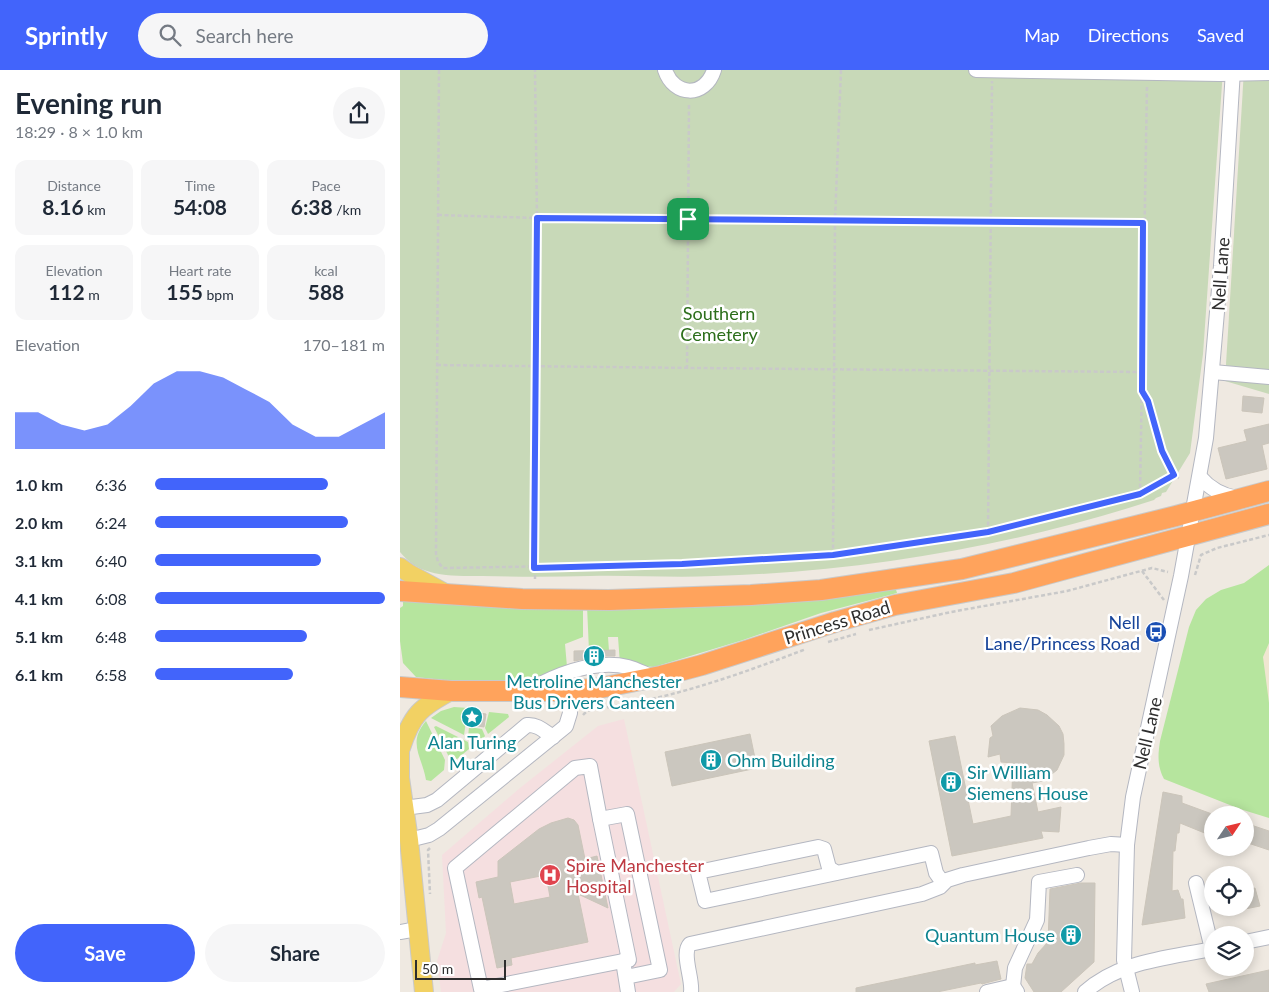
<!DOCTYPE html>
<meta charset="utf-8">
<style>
body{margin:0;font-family:Lato,sans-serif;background:#f6f6f7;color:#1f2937;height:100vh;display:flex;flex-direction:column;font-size:19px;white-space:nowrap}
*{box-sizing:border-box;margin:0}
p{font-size:16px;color:#747a83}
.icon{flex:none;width:28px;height:28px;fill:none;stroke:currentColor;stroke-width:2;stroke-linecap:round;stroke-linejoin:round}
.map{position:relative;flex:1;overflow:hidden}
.panel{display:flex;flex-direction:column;background:#fff;width:400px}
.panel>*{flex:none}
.needle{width:32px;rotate:55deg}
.controls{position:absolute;left:804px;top:736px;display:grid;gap:10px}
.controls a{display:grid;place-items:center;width:50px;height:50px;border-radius:50%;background:#fff;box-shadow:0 2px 12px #0003;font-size:25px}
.scale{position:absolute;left:15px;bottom:12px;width:91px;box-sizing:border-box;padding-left:5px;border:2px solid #2e2e2e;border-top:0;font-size:14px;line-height:18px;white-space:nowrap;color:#2e2e2e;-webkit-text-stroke:4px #fff;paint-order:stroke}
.pin{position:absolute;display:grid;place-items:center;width:42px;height:42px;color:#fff;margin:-21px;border-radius:10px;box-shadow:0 2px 8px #0006}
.round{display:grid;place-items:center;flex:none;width:52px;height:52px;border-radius:26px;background:#f6f6f7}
.headline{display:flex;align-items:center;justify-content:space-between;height:85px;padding:0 15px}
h1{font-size:28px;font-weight:700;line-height:38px}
.figures{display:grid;grid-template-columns:repeat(3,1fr);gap:8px;height:85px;padding:5px 15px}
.figures div{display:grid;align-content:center;border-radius:12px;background:#f6f6f7;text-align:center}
.figures b{font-size:21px;font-weight:700}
.figures small{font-size:14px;font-weight:400}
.figures p{font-size:14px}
.chart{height:140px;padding:10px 15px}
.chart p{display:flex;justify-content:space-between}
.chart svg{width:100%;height:90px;margin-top:5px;fill:#4264fb;opacity:.7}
.button{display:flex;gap:10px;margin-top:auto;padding:10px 15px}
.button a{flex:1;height:58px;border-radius:30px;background:#4264fb;color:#fff;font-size:20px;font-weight:700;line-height:58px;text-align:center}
.button a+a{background:#f6f6f7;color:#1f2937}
ul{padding:0 15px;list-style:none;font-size:16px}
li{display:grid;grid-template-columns:80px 60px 1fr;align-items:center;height:38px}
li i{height:12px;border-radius:6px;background:#4264fb}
header{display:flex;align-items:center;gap:30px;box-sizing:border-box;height:70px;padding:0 25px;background:#4264fb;color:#fff}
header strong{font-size:24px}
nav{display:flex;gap:28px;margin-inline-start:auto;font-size:18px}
.search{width:350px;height:45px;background:#f6f6f7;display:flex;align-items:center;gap:12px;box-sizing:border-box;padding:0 18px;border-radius:28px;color:#747a83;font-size:19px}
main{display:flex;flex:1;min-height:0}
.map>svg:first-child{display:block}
</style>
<header>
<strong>Sprintly</strong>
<div class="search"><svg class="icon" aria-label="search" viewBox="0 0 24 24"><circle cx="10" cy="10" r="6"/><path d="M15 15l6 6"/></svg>Search here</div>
<nav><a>Map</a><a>Directions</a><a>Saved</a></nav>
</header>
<main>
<section class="panel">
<div class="headline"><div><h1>Evening run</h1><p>18:29 · 8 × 1.0 km</p></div><a class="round"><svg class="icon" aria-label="share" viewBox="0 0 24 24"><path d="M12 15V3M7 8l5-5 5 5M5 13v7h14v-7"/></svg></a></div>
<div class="figures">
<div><p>Distance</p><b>8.16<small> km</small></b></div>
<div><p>Time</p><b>54:08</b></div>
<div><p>Pace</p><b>6:38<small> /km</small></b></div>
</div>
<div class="figures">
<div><p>Elevation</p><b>112<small> m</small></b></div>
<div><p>Heart rate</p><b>155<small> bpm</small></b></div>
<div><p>kcal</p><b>588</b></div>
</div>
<div class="chart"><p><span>Elevation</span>170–181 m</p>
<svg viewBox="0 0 160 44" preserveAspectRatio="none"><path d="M0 44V26L10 26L20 32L30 35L40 32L50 23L60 12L70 6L80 6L90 9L100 15L110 21L120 32L130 38L140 38L150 32L160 26V44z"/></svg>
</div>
<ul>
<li><b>1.0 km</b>6:36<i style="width:75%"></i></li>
<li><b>2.0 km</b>6:24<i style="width:84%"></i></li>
<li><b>3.1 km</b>6:40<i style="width:72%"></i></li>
<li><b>4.1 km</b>6:08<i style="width:100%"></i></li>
<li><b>5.1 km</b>6:48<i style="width:66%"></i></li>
<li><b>6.1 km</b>6:58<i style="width:60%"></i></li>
</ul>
<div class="button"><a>Save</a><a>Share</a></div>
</section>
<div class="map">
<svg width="869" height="922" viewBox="0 0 869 922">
<rect width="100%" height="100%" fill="#efe9e1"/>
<polygon fill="#f0e6d1" points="869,569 869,658 861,583"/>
<polygon fill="#f5dfe0" points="224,649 281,914 274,922 41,922 37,891 46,863 42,785 120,718 198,656"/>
<g fill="#b6e59e">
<path d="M869 495V573L863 587 869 633V748L840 739 764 709C757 696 758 685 760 671L789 557 796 540 806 529 821 520 844 513Z"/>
<polygon points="495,516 497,523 421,543 343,570 254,597 220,594 218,567 208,567 209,581 189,581 187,536"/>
<polygon points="3,530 183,536 183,567 165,574 167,597 128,613 70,613 16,607 3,593 0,571 0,538 3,536"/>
<polygon points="54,637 68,638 64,665 31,648 41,641"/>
<polygon points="89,642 108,644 109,647 88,664 85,658"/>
<path d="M26 651 45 690 44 700 31 711 26 710C22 686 7 673 26 651Z"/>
<polygon points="36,656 68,672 69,679 57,689 50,689 34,657"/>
<polygon points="69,657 82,659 85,666 83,669 73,669 68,667"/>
</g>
<g fill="#c8d9b8">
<path d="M0 0H823L803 284 790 383 766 422 762 423 761 426 756 428 754 430C613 476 462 502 314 506 273 508 231 505 190 506 154 507 118 507 82 506 63 506 42 507 24 500 14 496 7 490 0 482Z"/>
<polygon points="844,0 869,0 869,324 825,311"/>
</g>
<g fill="#cbc7bf" stroke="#cbc5ba" fill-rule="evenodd">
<polygon points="843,326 864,328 862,343 842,341"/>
<polygon points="869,354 869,373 862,375 867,399 826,409 818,378 847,371 844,360"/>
<polygon points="215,580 215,586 201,586 174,591 174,581"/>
<polygon points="620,638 638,640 647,645 659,656 663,664 664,674 664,685 657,700 643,711 632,713 638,742 661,737 659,762 641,761 643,768 552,786 529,671 555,666 573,754 611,746 613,693 601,692 600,684 588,687 590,668 593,666 591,656 602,646"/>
<polygon points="74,642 86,644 84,657 72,655"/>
<polygon points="350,664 357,698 272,716 265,682"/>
<polygon points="763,722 782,726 782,733 812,744 812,766 780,753 779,763 777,763 775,781 773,781 772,821 778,820 781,829 783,829 785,848 742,855"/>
<path d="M168 748 174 750 178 755 185 789 197 786 208 838 178 824 188 872 111 888 112 895 97 898 82 827 79 828 76 812 98 807V791L139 759 151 753ZM146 805 150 827 114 834 110 812Z"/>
<polygon points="845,753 869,761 869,780 845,772"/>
<polygon points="681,813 695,813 694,892 661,922 634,922 625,908 627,894 632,894 638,883 648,872 650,819"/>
<polygon points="855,818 860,836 845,839 845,820"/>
<polygon points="597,891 601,909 582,914 581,913 537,922 456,922 456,918 575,893 575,895"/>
<polygon points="869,900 869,922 809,922 806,914"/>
</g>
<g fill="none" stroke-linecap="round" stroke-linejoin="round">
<g stroke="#b4b7c1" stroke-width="16">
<g id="minor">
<path d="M265 0C274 27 305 28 314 0"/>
<polyline points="576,0 820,4 869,3"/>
<polyline points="813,302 869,307"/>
<path d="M800 407C810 419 821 425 837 428"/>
<path d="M129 620C158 604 194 589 228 597 236 599 245 604 253 607"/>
<path d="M4 738 27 735 37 730 127 655C137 654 144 661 153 667"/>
<polyline points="200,749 229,890 223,891"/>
<polyline points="9,770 29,765 39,759 166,656 170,643 169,621"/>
<polyline points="437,803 429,798 424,779 418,777 298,802 305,831 531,783 536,803 543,813"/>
<polyline points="796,813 812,879"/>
<polyline points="0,862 17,859"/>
<polyline points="845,872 869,867"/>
<polyline points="226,907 260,900 227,744 200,749 190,696 175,698 55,798 81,919 223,891 228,922"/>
<polyline points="613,916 615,898 637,850 639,812 677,805"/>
<path d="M291 922C293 909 281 883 290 874L522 824 540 817 547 810 563 805 689 778 711 774 727 775"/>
<polyline points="587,922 613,916 617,922"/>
<path d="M685 922C719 891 769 888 812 879"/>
<polyline points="732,922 724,890 727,775 733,727 781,506 806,368 821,196 833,0"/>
</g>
</g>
<g stroke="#c9c9c9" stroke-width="20">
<g id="major">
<polyline points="0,497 10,504 45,523"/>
<polyline points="0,666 0,708 9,770 24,922"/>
<path d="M1 678C12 644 21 637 51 621"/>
</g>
</g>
<g stroke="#c9c9c9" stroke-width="22">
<g id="highway">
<polyline points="0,521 122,529 209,530 351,525 421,520 562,499 776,446 869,421"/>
<polyline points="0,617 51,621 169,621 200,618 261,606 302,595 435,552 495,535 614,513 869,444"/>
</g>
</g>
<g stroke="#c9c9c9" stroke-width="2.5" stroke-dasharray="4 2.5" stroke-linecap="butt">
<polyline points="39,0 36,484 38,492 43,498 282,494 433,485 588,462 740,424 774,405"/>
<polyline points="38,145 137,148 743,153"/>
<path d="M37 295C272 298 507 300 741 302"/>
<polyline points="287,299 289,33"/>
<path d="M742 322C755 343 759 398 780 409"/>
<polyline points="740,424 747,15"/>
<polyline points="588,462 592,11"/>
<polyline points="433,485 435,150 441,0"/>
<polyline points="742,501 764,530"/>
<polyline points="795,505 801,485 817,478 869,465"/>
<polyline points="135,509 137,148 135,0"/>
<polyline points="469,560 551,542 667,521 752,498 768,502"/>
<polyline points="428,572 456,564"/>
<path d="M183 645C190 637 201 638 211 637 220 636 229 633 238 632 296 620 351 600 406 579"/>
<polyline points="30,778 28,780 30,824"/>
</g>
<use href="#minor" stroke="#fff" stroke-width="14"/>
<use href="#major" stroke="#f2d163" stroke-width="18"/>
<use href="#highway" stroke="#ffa35c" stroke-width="20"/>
</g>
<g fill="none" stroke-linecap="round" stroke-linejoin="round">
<g stroke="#fff" stroke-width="10">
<polygon id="route" points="137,148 743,153 742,321 748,331 762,381 774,405 740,424 588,462 433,485 282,494 134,498"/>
</g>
<use href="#route" stroke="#4264fb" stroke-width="6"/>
</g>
<defs>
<g id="bus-disc" transform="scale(1.125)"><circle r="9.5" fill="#1a4fb4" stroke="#fff"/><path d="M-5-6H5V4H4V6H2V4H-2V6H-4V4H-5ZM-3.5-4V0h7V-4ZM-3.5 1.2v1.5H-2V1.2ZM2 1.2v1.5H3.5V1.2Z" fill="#fff"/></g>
<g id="building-disc" transform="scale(1.125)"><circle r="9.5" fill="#0f9aa8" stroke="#fff"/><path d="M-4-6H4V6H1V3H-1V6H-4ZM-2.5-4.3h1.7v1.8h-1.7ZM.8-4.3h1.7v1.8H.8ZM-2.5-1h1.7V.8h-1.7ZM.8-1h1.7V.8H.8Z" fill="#fff"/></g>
<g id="sight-disc" transform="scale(1.125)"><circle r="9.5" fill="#0f9aa8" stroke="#fff"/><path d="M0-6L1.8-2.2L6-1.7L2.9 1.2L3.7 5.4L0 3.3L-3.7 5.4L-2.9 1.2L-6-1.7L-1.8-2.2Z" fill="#fff"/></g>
<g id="hospital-disc" transform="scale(1.125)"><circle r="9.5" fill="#e0444e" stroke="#fff"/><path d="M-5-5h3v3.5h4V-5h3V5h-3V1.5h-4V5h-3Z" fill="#fff"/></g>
</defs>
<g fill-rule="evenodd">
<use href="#bus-disc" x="756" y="562"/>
<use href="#building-disc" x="194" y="586"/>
<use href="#sight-disc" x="72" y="647"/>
<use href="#building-disc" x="311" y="690"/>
<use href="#building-disc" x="551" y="712"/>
<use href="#hospital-disc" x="150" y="805"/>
<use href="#building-disc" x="671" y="865"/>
</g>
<g text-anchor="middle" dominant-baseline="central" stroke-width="5" stroke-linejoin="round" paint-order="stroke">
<g font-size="18" fill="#2e2e2e" stroke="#fff">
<text transform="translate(820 204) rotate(-86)">Nell Lane</text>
<text transform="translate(437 552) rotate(-17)">Princess Road</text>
<text transform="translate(747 663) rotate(-77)">Nell Lane</text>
</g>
<g font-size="18" fill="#2c6e1b" stroke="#fff">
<text x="319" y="243">Southern<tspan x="319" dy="21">Cemetery</tspan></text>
</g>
<g font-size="18" fill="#164399" stroke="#fff" text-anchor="end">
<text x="740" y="552">Nell<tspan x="740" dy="21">Lane/Princess Road</tspan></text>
</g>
<g font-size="18" fill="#0d838f" stroke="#fff">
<text x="194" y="611">Metroline Manchester<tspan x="194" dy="21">Bus Drivers Canteen</tspan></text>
<text x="72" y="672">Alan Turing<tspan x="72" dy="21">Mural</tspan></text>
<text x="327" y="690" text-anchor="start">Ohm Building</text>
<text x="567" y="702" text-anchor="start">Sir William<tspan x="567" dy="21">Siemens House</tspan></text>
<text x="655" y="865" text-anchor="end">Quantum House</text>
</g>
<g font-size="18" fill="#be3a42" stroke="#fff" text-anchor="start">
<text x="166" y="795">Spire Manchester<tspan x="166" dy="21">Hospital</tspan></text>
</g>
</g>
</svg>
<div class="controls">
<a><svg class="needle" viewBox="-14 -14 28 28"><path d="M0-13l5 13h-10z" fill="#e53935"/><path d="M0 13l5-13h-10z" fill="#747a83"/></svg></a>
<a><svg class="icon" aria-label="locate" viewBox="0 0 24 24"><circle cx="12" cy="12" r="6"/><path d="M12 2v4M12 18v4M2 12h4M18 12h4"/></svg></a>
<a><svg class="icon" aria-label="layers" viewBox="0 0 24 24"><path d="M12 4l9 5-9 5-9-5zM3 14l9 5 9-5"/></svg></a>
</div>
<div class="scale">50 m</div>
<div class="pin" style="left:288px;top:149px;background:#1e9e55"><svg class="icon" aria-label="arrive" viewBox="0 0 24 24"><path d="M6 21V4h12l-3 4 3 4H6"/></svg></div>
</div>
</main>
